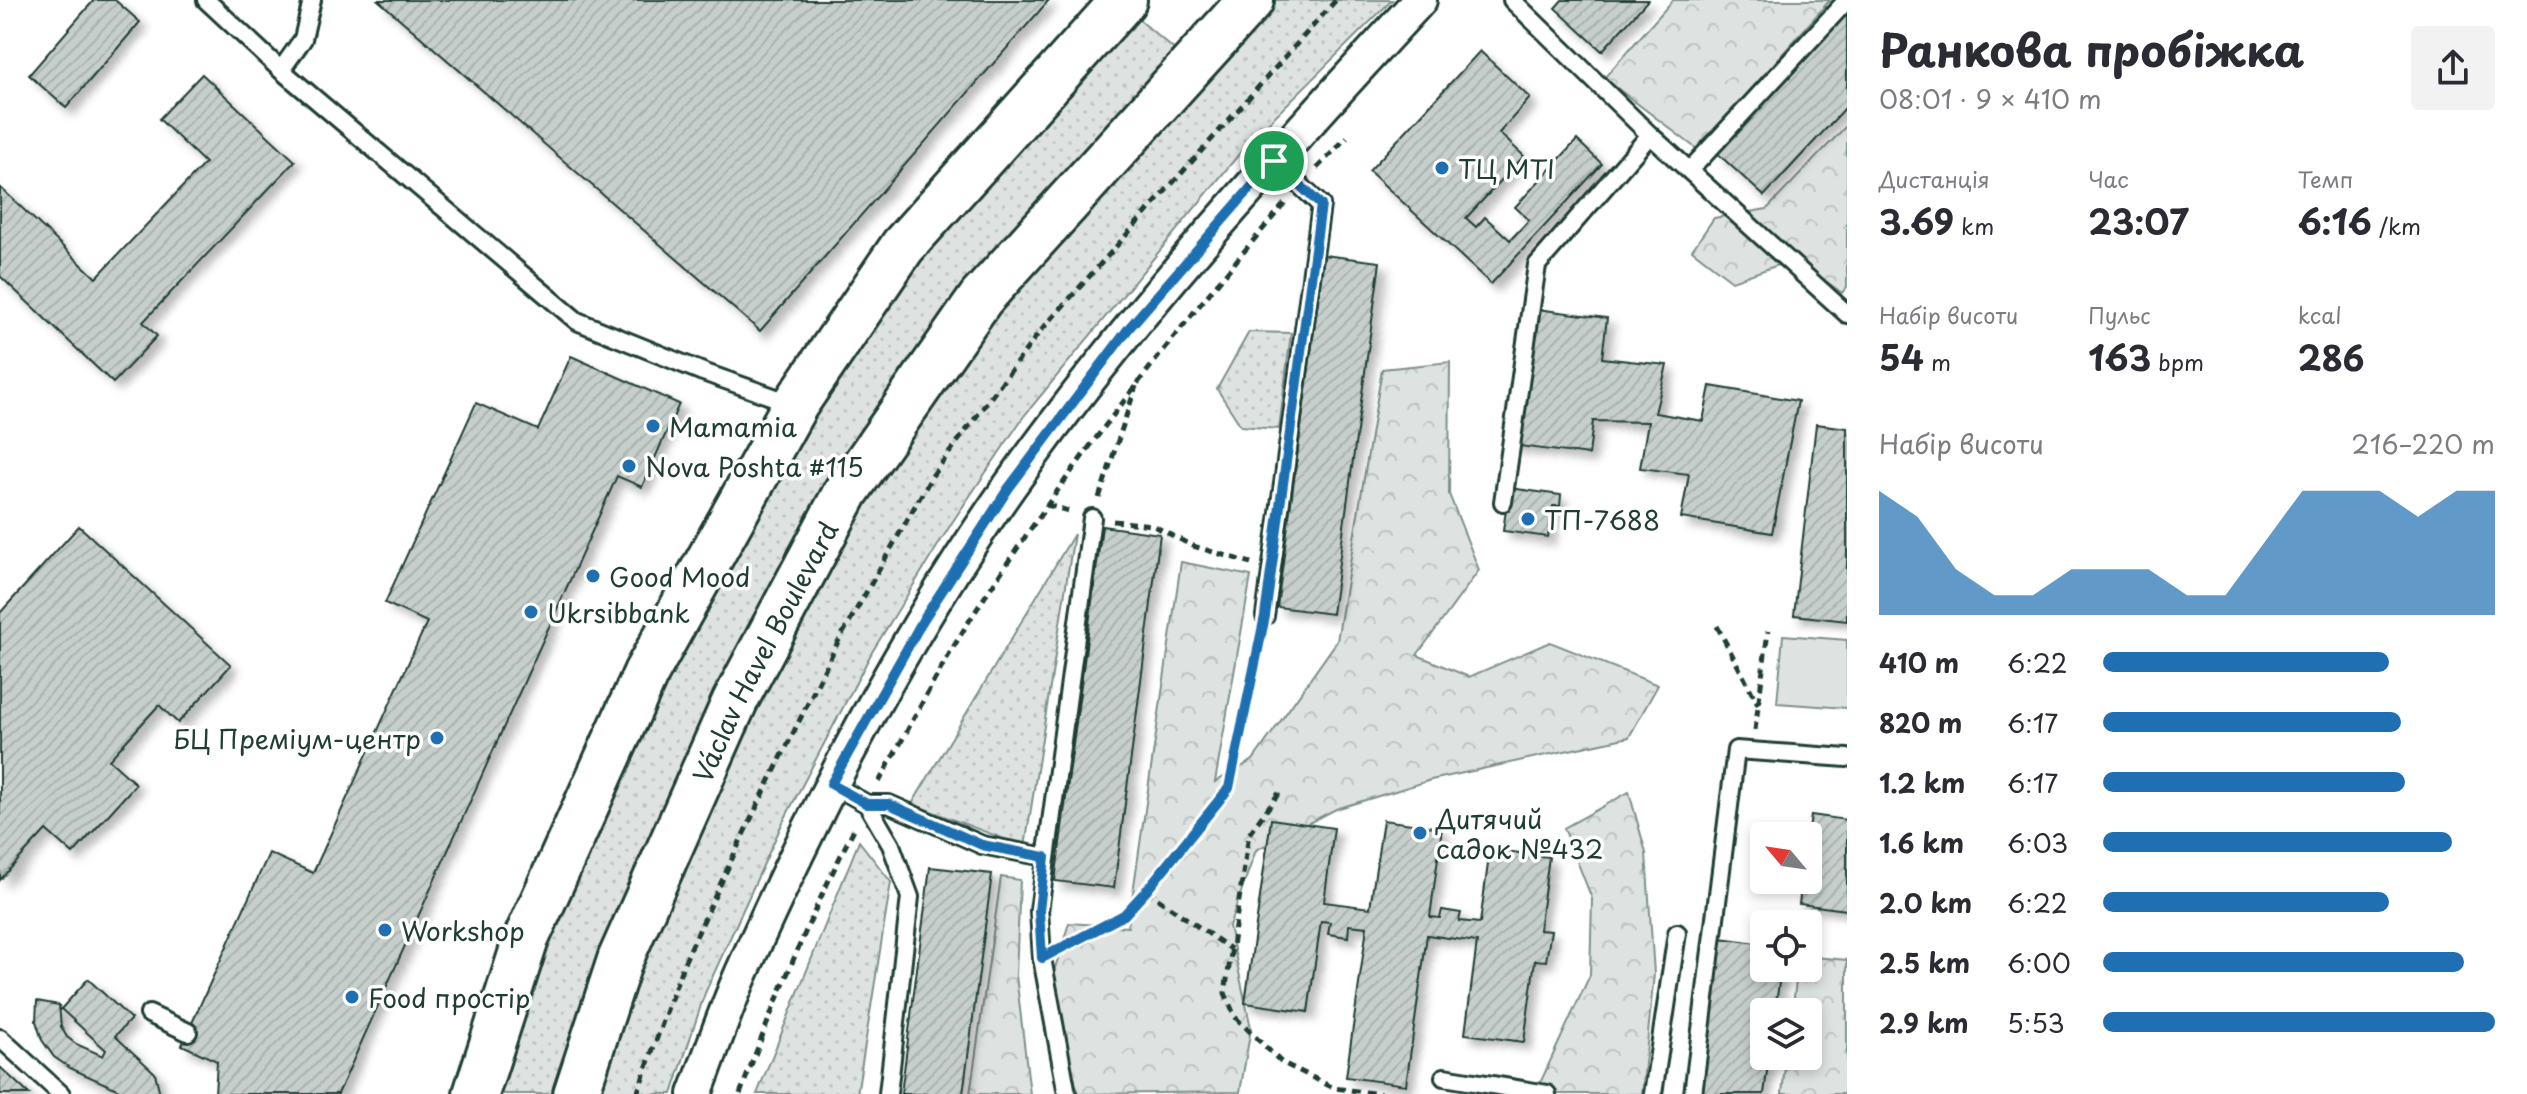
<!DOCTYPE html>
<html lang="uk">
<meta charset="utf-8">
<style>
body{margin:0;font-family:"Playpen Sans",sans-serif;background:#f2f2f3;color:#2b2b33;height:100vh;display:flex;flex-direction:column;font-size:30px;white-space:nowrap}
*{box-sizing:border-box;margin:0}
p{font-size:26px;color:#7c7c81}
.icon{flex:none;width:44px;height:44px;fill:none;stroke:currentColor;stroke-width:2;stroke-linecap:round;stroke-linejoin:round}
.map{position:relative;flex:1;overflow:hidden}
.panel{display:flex;flex-direction:column;background:#fff;width:680px}
.panel>*{flex:none}
.needle{width:52px;rotate:299deg}
.tools{position:absolute;left:1750px;top:822px;display:grid;gap:16px}
.tools a{display:grid;place-items:center;width:72px;height:72px;border-radius:8px;background:#fff;box-shadow:0 4px 12px #0003;font-size:40px}
.pin{position:absolute;display:grid;place-items:center;width:68px;height:68px;color:#fff;margin:-34px;border:4px solid #fff;border-radius:50%;box-shadow:0 2px 8px #0007}
.round{display:grid;place-items:center;flex:none;width:84px;height:84px;border-radius:8px;background:#f2f2f3}
.overview{display:flex;align-items:center;justify-content:space-between;height:136px;padding:0 32px}
h1{font-size:44px;font-weight:700;line-height:60px}
.stats{display:grid;grid-template-columns:repeat(3,1fr);gap:12px;height:136px;padding:8px 32px}
.stats div{display:grid;align-content:center}
.stats b{font-size:34px;font-weight:700}
.stats small{font-size:22px;font-weight:400}
.stats p{font-size:22px}
.chart{height:224px;padding:16px 32px}
.chart p{display:flex;justify-content:space-between}
.chart svg{width:100%;height:144px;margin-top:8px;fill:#1f6fb2;opacity:.7}
ul{padding:0 32px;list-style:none;font-size:26px}
li{display:grid;grid-template-columns:128px 96px 1fr;align-items:center;height:60px}
li i{height:20px;border-radius:10px;background:#1f6fb2}
main{display:flex;flex:1;min-height:0}
.map>svg:first-child{display:block}
</style>
<main>
<div class="map">
<svg width="1847" height="1094" viewBox="0 0 1847 1094">
<defs>
<pattern id="forest-crowns" width="20" height="18" patternUnits="userSpaceOnUse" patternTransform="scale(2)"><rect width="20" height="18" fill="#dee3e2"/><path d="M2 6a3 3 0 1 1 6 0M12 15a3 3 0 1 1 6 0" fill="none" stroke="#bec4c2"/></pattern>
<pattern id="park-dots" width="8" height="8" patternUnits="userSpaceOnUse" patternTransform="scale(2)"><rect width="8" height="8" fill="#dee3e2"/><path d="M2 2h.1M6 6h.1" fill="none" stroke="#bec4c2" stroke-width="1.8" stroke-linecap="round"/></pattern>
<pattern id="building-hatch" width="6" height="6" patternUnits="userSpaceOnUse" patternTransform="scale(2)"><rect width="6" height="6" fill="#c7cfcc"/><path d="M-1 1l2-2M0 6l6-6M5 7l2-2" fill="none" stroke="#aab3b0"/></pattern>
<filter id="shadow"><feDropShadow dx="7" dy="7" stdDeviation="4" flood-color="#0004"/></filter>
</defs>
<rect width="100%" height="100%" fill="#fff"/>
<filter id="ink" filterUnits="userSpaceOnUse"><feTurbulence type="fractalNoise" baseFrequency=".0125" numOctaves="2"/><feDisplacementMap in="SourceGraphic" scale="16" xChannelSelector="R" yChannelSelector="G"/><feConvolveMatrix kernelMatrix="1 2 1 2 8 2 1 2 1" color-interpolation-filters="sRGB"/></filter>
<g filter="url(#ink)">
<g fill="url(#forest-crowns)" stroke="#7e908b" stroke-width="2">
<polygon points="1673,0 1830,0 1698,150 1604,78"/>
<polygon points="1847,125 1847,287 1842,293 1796,259 1732,281 1692,250 1714,218 1767,209"/>
<polygon points="1450,362 1449,494 1479,570 1417,655 1469,677 1550,642 1658,685 1629,737 1431,780 1336,809 1256,850 1229,926 1251,1028 1240,1092 1078,1094 1051,981 1069,923 1128,927 1181,562 1251,576 1215,782 1253,760 1337,641 1382,369"/>
<polygon points="1629,792 1646,853 1654,974 1642,1094 1535,1094 1590,975 1592,899 1564,828"/>
<polygon points="1001,877 1020,880 1016,975 1030,1094 970,1094"/>
<polygon points="1813,957 1847,960 1847,1094 1782,1094 1786,1056 1808,1056 1808,1012 1792,1012 1796,981 1805,968 1808,968"/>
</g>
<g fill="url(#park-dots)" stroke="#7e908b" stroke-width="2">
<polygon points="1269,0 1392,0 1249,142 1024,416 953,521 872,652 782,824 705,993 672,1094 593,1094 638,963 746,716 873,483 1008,299"/>
<polygon points="1135,16 1177,52 965,289 559,1094 490,1094 540,947 657,679 792,437 920,257"/>
<polygon points="1249,332 1291,333 1279,429 1241,426 1217,389"/>
<polygon points="1074,534 1025,847 912,804"/>
<polygon points="859,841 891,882 857,1094 757,1094"/>
</g>
<polygon fill="#dee3e2" stroke="#7e908b" stroke-width="2" points="1783,635 1847,640 1847,708 1777,703"/>
<g fill="url(#building-hatch)" stroke="#1f3d34" stroke-width="2" filter="url(#shadow)">
<polygon points="94,0 115,0 140,22 66,108 29,75"/>
<polygon points="378,0 1049,0 760,331"/>
<polygon points="1562,0 1648,0 1602,51 1555,8"/>
<polygon points="1847,11 1847,106 1764,196 1717,153"/>
<polygon points="1480,51 1530,98 1499,133 1524,156 1466,218 1476,227 1485,217 1510,240 1529,220 1515,207 1577,140 1602,164 1491,284 1369,171"/>
<polygon points="202,74 295,161 143,322 157,336 113,383 0,276 0,187 96,278 205,163 159,119"/>
<polygon points="1324,255 1380,262 1332,614 1277,607"/>
<polygon points="1529,308 1607,318 1602,358 1667,365 1655,413 1703,421 1710,386 1798,401 1772,533 1681,518 1689,474 1640,468 1648,422 1593,421 1589,455 1511,445"/>
<polygon points="571,356 679,404 642,487 617,476 338,1094 215,1094 217,1061 182,1045 269,853 313,873 427,622 385,603 476,403 538,430"/>
<polygon points="1816,424 1847,428 1847,621 1794,615"/>
<polygon points="1509,488 1561,495 1560,506 1553,506 1548,537 1503,531"/>
<polygon points="79,526 231,665 178,723 159,705 109,760 136,784 73,854 46,830 0,880 0,613"/>
<polygon points="1102,526 1160,534 1114,888 1055,881"/>
<polygon points="1811,815 1847,820 1847,910 1799,904 1802,880 1808,880 1808,838"/>
<polygon points="1271,819 1334,828 1324,902 1370,908 1383,820 1442,828 1430,917 1440,918 1442,910 1461,913 1459,921 1480,923 1490,849 1549,857 1539,930 1551,931 1546,961 1535,960 1524,1042 1465,1034 1477,942 1427,935 1406,1085 1346,1077 1367,927 1349,925 1348,937 1328,934 1330,922 1321,921 1308,1012 1245,1003"/>
<polygon points="930,867 992,874 963,1094 901,1094"/>
<polygon points="1721,938 1764,944 1764,968 1781,968 1775,1012 1764,1012 1764,1056 1769,1056 1764,1094 1699,1094"/>
<polygon points="88,979 131,1019 115,1036 155,1073 160,1094 137,1094 121,1091 70,1068 54,1057 42,1040 36,1021 37,1001 59,1005 61,1027 67,1037 76,1044 103,1056 106,1050 61,1009"/>
<polygon points="0,1067 29,1094 0,1094"/>
</g>
<g fill="none" stroke-linecap="round" stroke-linejoin="round">
<g stroke="#1f3d34" stroke-width="22">
<g id="lane">
<polyline points="206,0 281,70 577,321 703,372 793,404"/>
<polyline points="1512,0 1650,135 1847,314"/>
<polyline points="281,70 303,39 312,0"/>
<polyline points="1690,170 1847,0"/>
<polyline points="1503,502 1537,265 1650,135"/>
<polyline points="1265,616 1321,205 1274,161"/>
<polyline points="831,784 867,804 891,845 910,897 888,1094"/>
<polyline points="867,804 889,804 982,845 1045,857"/>
<polyline points="149,1014 188,1032"/>
<polyline points="0,1038 61,1094"/>
<polyline points="1444,1077 1547,1094"/>
<polyline points="1067,1094 1042,958 1039,911 1092,518"/>
<polyline points="1653,1094 1677,933"/>
<polyline points="1693,1094 1736,750 1847,758"/>
</g>
</g>
<g stroke="#1f3d34" stroke-width="38">
<path id="street" d="M695 1094C711 1053 725 1010 743 970 818 803 903 637 1009 487 1132 313 1276 157 1420 0"/>
</g>
<g stroke="#1f3d34" stroke-width="50">
<g id="secondary">
<polyline points="476,1094 526,939 646,673 795,405 903,246 1124,0"/>
<path id="s1" d="M576 1094 620 960 735 701 846 492 981 298 1251 0"/>
</g>
</g>
<g stroke="#1f3d34" stroke-width="5" stroke-dasharray="8 6" stroke-linecap="butt">
<polyline points="1317,168 1347,137"/>
<polyline points="1099,498 1136,386"/>
<polyline points="1047,505 1072,512"/>
<polyline points="1113,521 1152,525 1193,546 1251,563"/>
<polyline points="1717,626 1758,704"/>
<polyline points="1755,730 1768,631"/>
<path d="M879 782C909 729 936 674 968 623 1063 474 1171 336 1286 202"/>
<polyline points="1279,793 1249,834 1225,993 1235,1017 1281,1062 1334,1088 1381,1094"/>
<polyline points="1146,891 1231,949"/>
<polyline points="1064,946 1124,915 1146,891 1229,788 1261,638"/>
<polyline points="637,1094 683,965 744,833 838,642 932,476 1038,334 1336,0"/>
<path d="M740 1094C774 1004 810 915 854 829"/>
</g>
<use href="#lane" stroke="#fff" stroke-width="16"/>
<use href="#street" stroke="#fff" stroke-width="32"/>
<use href="#secondary" stroke="#fff" stroke-width="44"/>
</g>
</g>
<g fill="none" stroke-linecap="round" stroke-linejoin="round" filter="url(#ink)">
<g stroke="#fff" stroke-width="16">
<polygon id="route" points="1274,161 1321,205 1265,616 1229,788 1146,891 1124,915 1042,958 1039,911 1045,857 982,845 889,804 867,804 831,784 923,620 1008,489 1129,328"/>
</g>
<use href="#route" stroke="#1f6fb2" stroke-width="10"/>
</g>
<g fill="#1f6fb2" stroke="#fff" stroke-width="3">
<circle cx="1442" cy="168" r="8"/>
<circle cx="653" cy="426" r="8"/>
<circle cx="629" cy="466" r="8"/>
<circle cx="1528" cy="519" r="8"/>
<circle cx="593" cy="576" r="8"/>
<circle cx="531" cy="612" r="8"/>
<circle cx="437" cy="738" r="8"/>
<circle cx="1420" cy="833" r="8"/>
<circle cx="385" cy="930" r="8"/>
<circle cx="352" cy="997" r="8"/>
</g>
<g text-anchor="middle" dominant-baseline="central" stroke-width="7" stroke-linejoin="round" paint-order="stroke">
<g font-size="26" fill="#1f3d34" stroke="#fff" text-anchor="start">
<text x="1458" y="168">ТЦ MTI</text>
<text x="669" y="426">Mamamia</text>
<text x="645" y="466">Nova Poshta #115</text>
<text x="1544" y="519">ТП-7688</text>
<text x="609" y="576">Good Mood</text>
<text x="547" y="612">Ukrsibbank</text>
<text x="421" y="738" text-anchor="end">БЦ Преміум-центр</text>
<text x="1436" y="818">Дитячий<tspan x="1436" dy="30">садок №432</tspan></text>
<text x="401" y="930">Workshop</text>
<text x="368" y="997">Food простір</text>
</g>
<g font-size="26" fill="#1f3d34" stroke="#fff">
<text stroke="none"><textPath href="#s1" startOffset="482">Václav Havel Boulevard</textPath></text>
</g>
</g>
</svg>
<div class="tools">
<a><svg class="needle" viewBox="-14 -14 28 28"><path d="M0-13l5 13h-10z" fill="#e53935"/><path d="M0 13l5-13h-10z" fill="#7c7c81"/></svg></a>
<a><svg class="icon" aria-label="locate" viewBox="0 0 24 24"><circle cx="12" cy="12" r="6"/><path d="M12 2v4M12 18v4M2 12h4M18 12h4"/></svg></a>
<a><svg class="icon" aria-label="layers" viewBox="0 0 24 24"><path d="M12 4l9 5-9 5-9-5zM3 14l9 5 9-5"/></svg></a>
</div>
<div class="pin" style="left:1274px;top:161px;background:#1e9e55"><svg class="icon" aria-label="arrive" viewBox="0 0 24 24"><path d="M6 21V4h12l-3 4 3 4H6"/></svg></div>
</div>
<section class="panel">
<div class="overview"><div><h1>Ранкова пробіжка</h1><p>08:01 · 9 × 410 m</p></div><a class="round"><svg class="icon" aria-label="share" viewBox="0 0 24 24"><path d="M12 15V3M7 8l5-5 5 5M5 13v7h14v-7"/></svg></a></div>
<div class="stats">
<div><p>Дистанція</p><b>3.69<small> km</small></b></div>
<div><p>Час</p><b>23:07</b></div>
<div><p>Темп</p><b>6:16<small> /km</small></b></div>
</div>
<div class="stats">
<div><p>Набір висоти</p><b>54<small> m</small></b></div>
<div><p>Пульс</p><b>163<small> bpm</small></b></div>
<div><p>kcal</p><b>286</b></div>
</div>
<div class="chart"><p><span>Набір висоти</span>216–220 m</p>
<svg viewBox="0 0 160 44" preserveAspectRatio="none"><path d="M0 44V6L10 14L20 30L30 38L40 38L50 30L60 30L70 30L80 38L90 38L100 22L110 6L120 6L130 6L140 14L150 6L160 6V44z"/></svg>
</div>
<ul>
<li><b>410 m</b>6:22<i style="width:73%"></i></li>
<li><b>820 m</b>6:17<i style="width:76%"></i></li>
<li><b>1.2 km</b>6:17<i style="width:77%"></i></li>
<li><b>1.6 km</b>6:03<i style="width:89%"></i></li>
<li><b>2.0 km</b>6:22<i style="width:73%"></i></li>
<li><b>2.5 km</b>6:00<i style="width:92%"></i></li>
<li><b>2.9 km</b>5:53<i style="width:100%"></i></li>
</ul>
</section>
</main>
